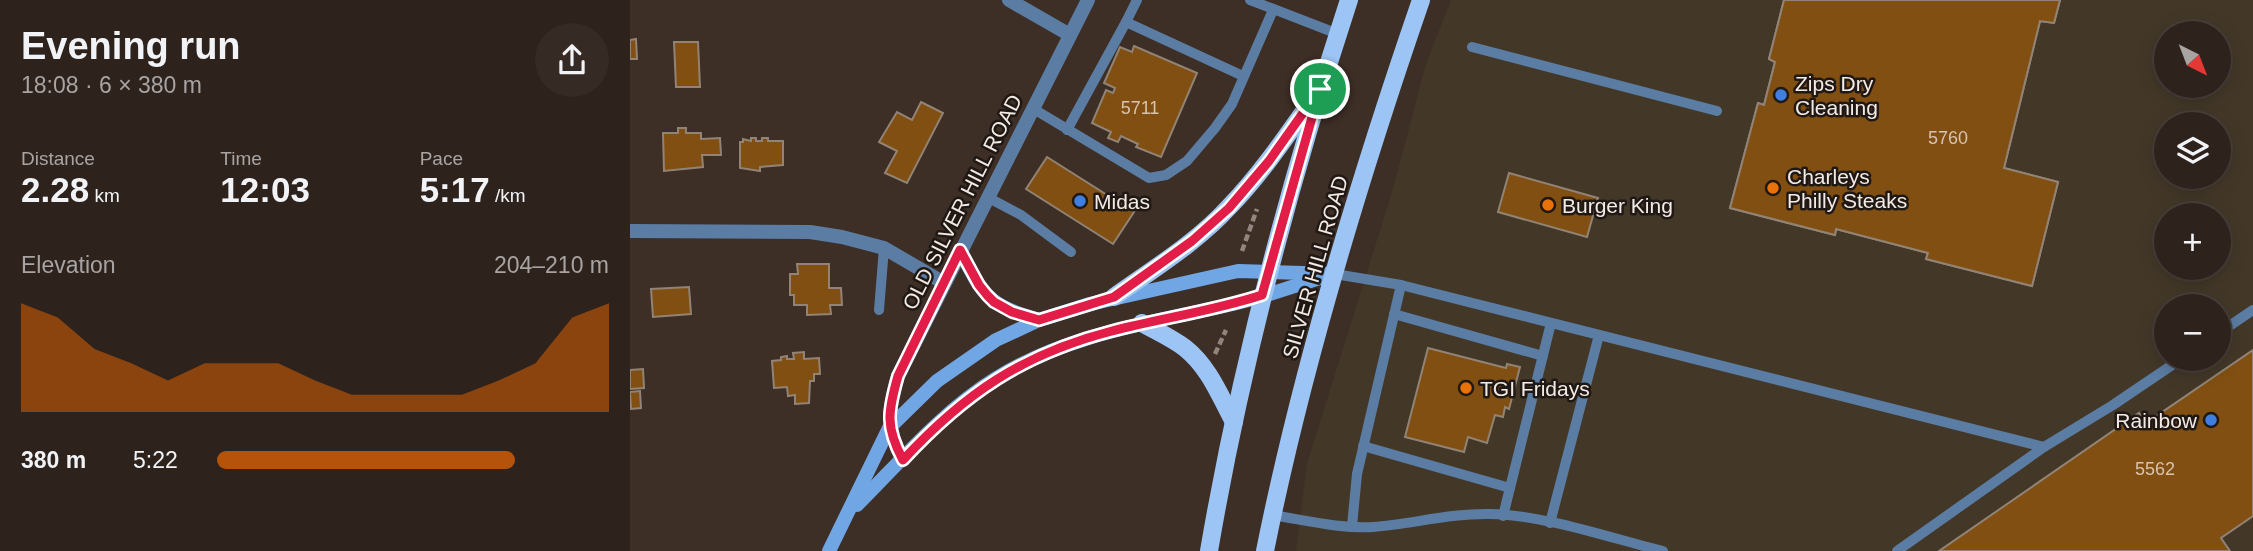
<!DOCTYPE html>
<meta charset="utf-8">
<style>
body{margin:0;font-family:Arial,sans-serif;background:#362a25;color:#f1f3f6;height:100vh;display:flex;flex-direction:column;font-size:26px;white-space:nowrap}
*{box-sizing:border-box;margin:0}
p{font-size:23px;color:#a7a4a3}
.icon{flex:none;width:38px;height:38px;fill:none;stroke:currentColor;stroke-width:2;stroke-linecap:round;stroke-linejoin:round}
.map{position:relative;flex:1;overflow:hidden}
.panel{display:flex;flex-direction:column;background:#2e221c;width:630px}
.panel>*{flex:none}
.needle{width:46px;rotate:138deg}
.buttons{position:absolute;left:1524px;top:21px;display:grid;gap:14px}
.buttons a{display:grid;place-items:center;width:77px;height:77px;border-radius:50%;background:#2e221c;box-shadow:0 4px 18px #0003,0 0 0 2px #493f3b;font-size:35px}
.pin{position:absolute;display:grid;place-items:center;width:60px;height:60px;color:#fff;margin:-30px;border:4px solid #fff;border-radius:50%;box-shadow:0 2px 7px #0007}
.round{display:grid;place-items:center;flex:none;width:74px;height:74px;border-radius:37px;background:#362a25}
.overview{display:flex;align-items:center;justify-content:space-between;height:119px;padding:0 21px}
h1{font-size:38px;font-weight:700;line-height:52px}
.figures{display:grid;grid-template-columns:repeat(3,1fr);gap:10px;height:119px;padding:7px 21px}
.figures div{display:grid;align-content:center}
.figures b{font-size:35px;font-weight:700}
.figures small{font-size:19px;font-weight:400}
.figures p{font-size:19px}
.chart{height:196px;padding:14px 21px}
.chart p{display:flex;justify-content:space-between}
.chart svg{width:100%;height:126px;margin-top:7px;fill:#b45309;opacity:.7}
ul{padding:0 21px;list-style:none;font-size:23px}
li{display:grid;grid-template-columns:112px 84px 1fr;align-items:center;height:52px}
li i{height:18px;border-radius:9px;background:#b45309}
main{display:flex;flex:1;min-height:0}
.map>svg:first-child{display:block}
</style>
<main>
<section class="panel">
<div class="overview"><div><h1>Evening run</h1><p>18:08 · 6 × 380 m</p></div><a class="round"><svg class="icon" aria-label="share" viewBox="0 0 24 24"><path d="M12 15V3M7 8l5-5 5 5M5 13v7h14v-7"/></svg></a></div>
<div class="figures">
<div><p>Distance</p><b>2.28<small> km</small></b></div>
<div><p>Time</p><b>12:03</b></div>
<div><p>Pace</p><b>5:17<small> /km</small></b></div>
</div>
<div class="chart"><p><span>Elevation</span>204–210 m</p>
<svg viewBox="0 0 160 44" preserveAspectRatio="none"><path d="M0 44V6L10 11L20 22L30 27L40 33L50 27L60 27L70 27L80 33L90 38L100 38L110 38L120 38L130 33L140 27L150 11L160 6V44z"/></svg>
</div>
<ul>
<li><b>380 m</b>5:22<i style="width:76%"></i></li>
</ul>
</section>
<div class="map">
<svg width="1623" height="551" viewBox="0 0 1623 551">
<rect width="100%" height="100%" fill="#3d2e26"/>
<path fill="#433828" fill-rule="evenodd" d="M821 0H1623V551H666L677 464 763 189 796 64ZM1536 33H1589V86H1536ZM1536 124H1589V177H1536ZM1536 215H1589V268H1536ZM1536 306H1589V359H1536Z"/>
<g fill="#814f11" stroke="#918375" stroke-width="2">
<polygon points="1154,0 1257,0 1209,182 1216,184 1226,146 1233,148 1234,145 1251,149 1252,145 1360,175 1362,166 1229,131 1263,0 1430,0 1424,23 1410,21 1374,168 1428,182 1402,286 1296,259 1298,253 1206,229 1205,235 1100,208 1128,103 1134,105 1145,62 1139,59"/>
<polygon points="1154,0 1430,0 1424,23 1410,21 1374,168 1428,182 1402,286 1296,259 1298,253 1206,229 1205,235 1100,208 1128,103 1134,105 1145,62 1139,59"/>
<polygon points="6,39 7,59 0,59 0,40"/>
<polygon points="44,42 68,42 70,87 46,87"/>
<polygon points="504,46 567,73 531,157 506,147 508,144 491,136 488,142 478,138 481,132 462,123 476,90 483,93 485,88 474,83 490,47 502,52"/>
<polygon points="291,102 313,113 277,183 255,173 267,151 249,142 267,112 282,120"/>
<polygon points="48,128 56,128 56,133 71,133 71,139 90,138 91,155 72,155 73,167 34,171 33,133 48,133"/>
<polygon points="121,138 126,138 126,141 132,141 132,138 138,138 138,141 153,141 153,165 130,167 130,171 110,168 110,142 113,142 113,139 121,141"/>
<polygon points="417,157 504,212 483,244 396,189"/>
<polygon points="879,173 968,198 957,237 868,212"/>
<polygon points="167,264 199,264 199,288 211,288 212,305 200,305 201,314 177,315 177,305 164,305 164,295 160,295 160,274 168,274"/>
<polygon points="59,287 61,314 23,317 21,289"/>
<polygon points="798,348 876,368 877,364 890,367 879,409 875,407 873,417 865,415 857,443 838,437 834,452 775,437"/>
<polygon points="1623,350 1623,516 1591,538 1600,551 1309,551 1509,413 1516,423"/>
<polygon points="174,352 174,359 189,358 190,374 184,374 184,381 180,381 179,403 165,404 165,395 158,396 157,387 144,388 142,361 151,360 151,357 157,356 157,359 164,359 163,353"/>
<polygon points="13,369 14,388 0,389 0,370"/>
<polygon points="10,391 11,408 1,409 0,392"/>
</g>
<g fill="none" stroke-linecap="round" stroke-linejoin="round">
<g stroke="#92857e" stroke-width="4.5" stroke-dasharray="7 3.5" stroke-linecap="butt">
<polyline points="612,251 627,209"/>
<polyline points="585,354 596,330"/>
</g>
<g stroke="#5b7da3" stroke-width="10">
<polyline points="507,0 496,22 613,76"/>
<polyline points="620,0 708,34"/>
<polyline points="842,47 1087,111"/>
<polyline points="402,108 519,178 536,175 557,161 585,128 602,104 643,10"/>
<polyline points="437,130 496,22"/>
<polyline points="357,197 391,215 441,252"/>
<polyline points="705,274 771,285 1414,447"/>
<polyline points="249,310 254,248"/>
<polyline points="764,314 913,356"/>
<polyline points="1589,333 1623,310"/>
<polyline points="733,446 880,488"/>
<path d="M642 515C675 520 710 529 743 527 782 524 821 513 860 514 915 515 980 538 1033 551"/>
<polyline points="873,516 921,323"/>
<polyline points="920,523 969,335"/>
<polyline points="722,526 727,474 771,285"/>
<polyline points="1267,551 1414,447 1483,405 1551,359"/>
</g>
<g stroke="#5b7da3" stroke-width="14">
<polyline points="379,0 440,35"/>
<polyline points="0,231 180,232 212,237 254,248 314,283"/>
<path d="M273 460C255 427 258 411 268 376L458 0"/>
</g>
<g stroke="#70a6e4" stroke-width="14">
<path d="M330 250C354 297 358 305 409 320"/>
<path d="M227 505C271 461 312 412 365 379 435 335 519 323 598 305 629 299 660 287 690 278"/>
<polyline points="199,551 259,428 307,381 366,340 409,320 460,304 608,271 705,274"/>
</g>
<g stroke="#9cc5f5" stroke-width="18">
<path d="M484 297C523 269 566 243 599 207 630 175 656 137 682 100"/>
<path d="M512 323C526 331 542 338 555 348 579 367 590 396 604 422"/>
<path d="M579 551C611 364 660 180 719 0"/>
<path d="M635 551C672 367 730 177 791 0"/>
</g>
</g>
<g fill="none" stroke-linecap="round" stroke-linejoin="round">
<g stroke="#fff" stroke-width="14">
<path id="route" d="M690 89 632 295C583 311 532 318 482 331 393 354 335 393 273 460 255 427 258 411 268 376L330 250 349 285 357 295 364 302 382 312 409 320 484 297 562 241 599 208 639 161Z"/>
</g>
<use href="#route" stroke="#e11d48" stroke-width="9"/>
</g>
<g fill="#3f7fe0" stroke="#1f1814" stroke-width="2.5">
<circle cx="1151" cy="95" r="7"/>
<circle cx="450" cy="201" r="7"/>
<circle cx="1581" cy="420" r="7"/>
</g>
<g fill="#e8710a" stroke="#1f1814" stroke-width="2.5">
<circle cx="1143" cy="188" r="7"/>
<circle cx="918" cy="205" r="7"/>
<circle cx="836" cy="388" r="7"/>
</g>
<g text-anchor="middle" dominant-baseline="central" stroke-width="5" stroke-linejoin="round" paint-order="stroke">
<g font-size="18" fill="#d7c3af">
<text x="510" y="108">5711</text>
<text x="1318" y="138">5760</text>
<text x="1525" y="469">5562</text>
</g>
<g font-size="21" fill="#f4eae4" stroke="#1f1814" text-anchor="start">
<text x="1165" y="83">Zips Dry<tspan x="1165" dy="24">Cleaning</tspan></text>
<text x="1157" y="176">Charleys<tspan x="1157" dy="24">Philly Steaks</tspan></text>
<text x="464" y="201">Midas</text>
<text x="932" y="205">Burger King</text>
<text x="850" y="388">TGI Fridays</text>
<text x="1567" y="420" text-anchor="end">Rainbow</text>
</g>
<g font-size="21" fill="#f4eae4" stroke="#1f1814">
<text transform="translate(332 202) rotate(-63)">OLD SILVER HILL ROAD</text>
<text transform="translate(685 267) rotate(-74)">SILVER HILL ROAD</text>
</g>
</g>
</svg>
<div class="buttons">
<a><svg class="needle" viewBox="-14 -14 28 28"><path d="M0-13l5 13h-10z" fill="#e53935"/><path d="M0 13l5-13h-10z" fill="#a7a4a3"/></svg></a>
<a><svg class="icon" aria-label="layers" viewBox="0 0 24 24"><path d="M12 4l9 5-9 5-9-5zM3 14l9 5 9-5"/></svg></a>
<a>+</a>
<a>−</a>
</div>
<div class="pin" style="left:690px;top:89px;background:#1e9e55"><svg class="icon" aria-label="arrive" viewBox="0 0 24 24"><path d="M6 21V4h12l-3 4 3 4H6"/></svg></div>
</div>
</main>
